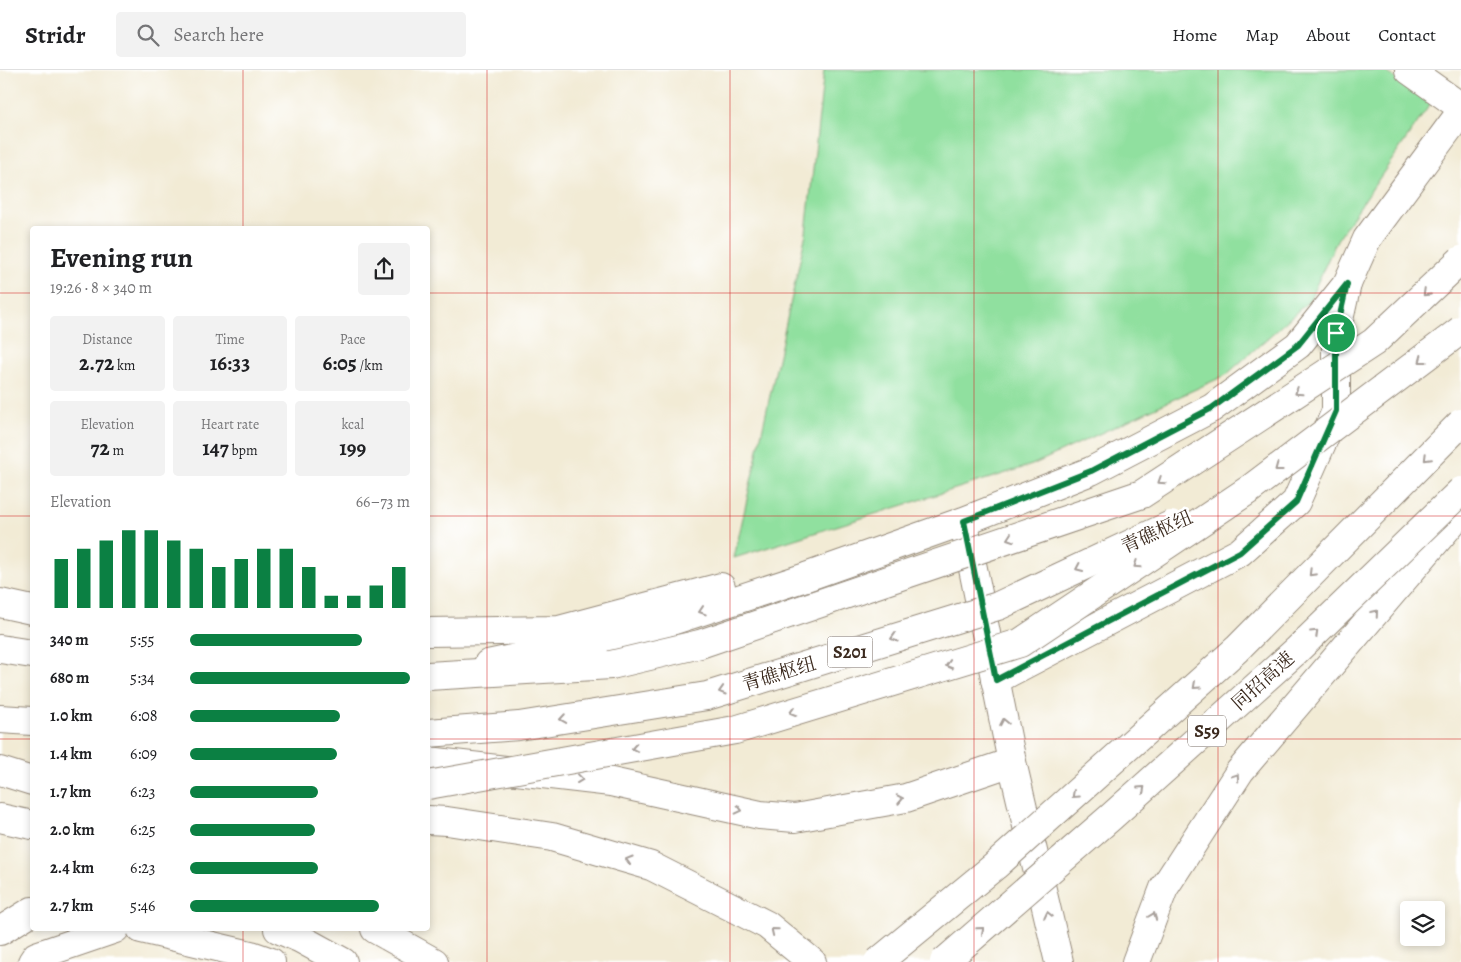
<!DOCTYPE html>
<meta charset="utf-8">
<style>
body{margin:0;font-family:Alegreya,"Noto Serif SC",serif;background:#f2f2f2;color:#202124;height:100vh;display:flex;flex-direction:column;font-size:19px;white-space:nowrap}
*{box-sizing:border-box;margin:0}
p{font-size:16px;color:#757577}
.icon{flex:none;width:28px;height:28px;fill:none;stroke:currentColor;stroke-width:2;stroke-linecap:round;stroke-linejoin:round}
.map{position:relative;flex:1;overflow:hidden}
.side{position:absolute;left:30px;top:156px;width:400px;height:705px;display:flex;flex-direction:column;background:#fff;border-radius:5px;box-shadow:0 2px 8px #0003}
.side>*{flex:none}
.buttons{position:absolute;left:1400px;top:831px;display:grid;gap:10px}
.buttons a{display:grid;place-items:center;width:45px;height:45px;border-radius:5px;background:#fff;box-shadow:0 2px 8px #0003;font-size:25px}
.pin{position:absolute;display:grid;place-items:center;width:42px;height:42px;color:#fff;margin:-21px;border:2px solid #fff;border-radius:50%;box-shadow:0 1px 5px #0007}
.round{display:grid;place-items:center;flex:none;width:52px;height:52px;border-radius:5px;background:#f2f2f2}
.overview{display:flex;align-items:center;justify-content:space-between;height:85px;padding:0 20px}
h1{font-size:28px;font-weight:700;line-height:38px}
.figures{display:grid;grid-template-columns:repeat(3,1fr);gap:8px;height:85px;padding:5px 20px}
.figures div{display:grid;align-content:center;border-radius:5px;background:#f2f2f2;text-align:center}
.figures b{font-size:21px;font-weight:700}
.figures small{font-size:14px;font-weight:400}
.figures p{font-size:14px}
.chart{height:140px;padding:10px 20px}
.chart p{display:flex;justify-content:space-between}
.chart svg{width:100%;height:90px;margin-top:5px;stroke:#0b8043;stroke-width:6}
ul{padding:0 20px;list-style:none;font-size:16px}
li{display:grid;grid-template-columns:80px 60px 1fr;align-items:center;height:38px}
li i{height:12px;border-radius:6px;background:#0b8043}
header{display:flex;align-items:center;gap:30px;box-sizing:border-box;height:70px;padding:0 25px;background:#fff;border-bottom:1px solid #e0e0e0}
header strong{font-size:24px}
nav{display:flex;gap:28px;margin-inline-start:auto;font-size:18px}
.search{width:350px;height:45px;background:#f2f2f2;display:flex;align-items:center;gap:12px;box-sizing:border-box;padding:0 18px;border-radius:5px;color:#757577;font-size:19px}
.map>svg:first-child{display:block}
</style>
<header>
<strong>Stridr</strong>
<div class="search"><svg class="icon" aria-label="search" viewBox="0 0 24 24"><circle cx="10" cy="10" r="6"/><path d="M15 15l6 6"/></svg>Search here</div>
<nav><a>Home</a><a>Map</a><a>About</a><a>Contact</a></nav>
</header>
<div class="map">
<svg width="1461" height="892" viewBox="0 0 1461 892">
<rect width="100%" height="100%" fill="#fff"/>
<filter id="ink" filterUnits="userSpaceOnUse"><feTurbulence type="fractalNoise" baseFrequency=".02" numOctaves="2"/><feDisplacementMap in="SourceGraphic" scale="10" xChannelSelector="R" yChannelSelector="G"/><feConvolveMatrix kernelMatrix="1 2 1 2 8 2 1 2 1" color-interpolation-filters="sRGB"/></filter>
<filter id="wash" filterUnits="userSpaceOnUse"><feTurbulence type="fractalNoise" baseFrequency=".0096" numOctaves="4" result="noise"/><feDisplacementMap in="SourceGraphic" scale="20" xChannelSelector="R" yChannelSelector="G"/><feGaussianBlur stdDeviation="1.12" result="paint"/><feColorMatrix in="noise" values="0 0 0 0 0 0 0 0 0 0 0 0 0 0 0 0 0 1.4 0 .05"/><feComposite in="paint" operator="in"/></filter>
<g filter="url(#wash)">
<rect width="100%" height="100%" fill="#f2ebd5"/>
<polygon fill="#90e09f" stroke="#66855e" points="824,0 1383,0 1431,33 1337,170 1309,231 1226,305 1032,395 734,488 806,163"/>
</g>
<g filter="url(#ink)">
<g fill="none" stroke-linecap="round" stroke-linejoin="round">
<g stroke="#968a7a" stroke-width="30">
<g id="minor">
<polyline points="1409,0 1461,37"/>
<polyline points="1347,214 1367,169 1461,42"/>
<polyline points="965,459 1012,692 1059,892"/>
<polyline points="0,533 32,540"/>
<polyline points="428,562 559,560 721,517"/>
<polyline points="488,594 638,562 806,507 964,451 1091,401 1212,338 1298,275 1347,214 1336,263 1336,341 1296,432 1240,482 995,610"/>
<polyline points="428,691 611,712 760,745 795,748 906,728 1012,692"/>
</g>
</g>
<g stroke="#968a7a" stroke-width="30">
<g id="major">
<polyline points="428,750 447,751 552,767 651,796 767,855 812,892"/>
<polyline points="141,859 251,885 271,892"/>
<polyline points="32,892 36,886 115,859"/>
<polyline points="1136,892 1164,818 1240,701 1461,442"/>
</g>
</g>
<g stroke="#968a7a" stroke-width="30">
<g id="highway">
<polyline points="0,579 32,584"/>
<polyline points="428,606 611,595"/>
<polyline points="0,649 32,651"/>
<polyline points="0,701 32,711"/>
<polyline points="0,748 32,755"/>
<polyline points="278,859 301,869 343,892"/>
<polyline points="375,859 434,892"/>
<polyline points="0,861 32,841"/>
</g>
</g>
<use href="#minor" stroke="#fff" stroke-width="28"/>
<use href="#major" stroke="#fff" stroke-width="28"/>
<use href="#highway" stroke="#fff" stroke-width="28"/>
<g stroke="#968a7a" stroke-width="30" stroke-linecap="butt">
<polyline id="major-bridge" points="878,892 995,796 1237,579 1461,353"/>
</g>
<g stroke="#968a7a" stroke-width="30" stroke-linecap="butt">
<g id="highway-bridge">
<polyline points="611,595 700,574 1142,424 1374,272 1461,190"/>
<polyline points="428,663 519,656 707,626 998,536 1171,455"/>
<polyline points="428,715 735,660 1020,573 1250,419 1461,260"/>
<polyline points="944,892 1111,747 1296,581 1461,421"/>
</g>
</g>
<use href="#major-bridge" stroke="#fff" stroke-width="28"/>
<use href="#highway-bridge" stroke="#fff" stroke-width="28"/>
</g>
<defs><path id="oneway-chevron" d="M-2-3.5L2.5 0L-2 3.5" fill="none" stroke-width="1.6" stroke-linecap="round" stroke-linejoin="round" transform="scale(1.25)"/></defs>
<g stroke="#a79f9a">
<use href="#oneway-chevron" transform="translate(1426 223) rotate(136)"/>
<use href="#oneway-chevron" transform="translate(1422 290) rotate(143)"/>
<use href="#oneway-chevron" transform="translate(1298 322) rotate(147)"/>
<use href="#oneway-chevron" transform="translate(1427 388) rotate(135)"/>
<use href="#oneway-chevron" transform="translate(1278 398) rotate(143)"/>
<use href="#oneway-chevron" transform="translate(1161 411) rotate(147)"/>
<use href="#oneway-chevron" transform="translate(1010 468) rotate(161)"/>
<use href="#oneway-chevron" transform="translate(1137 495) rotate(146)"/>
<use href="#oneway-chevron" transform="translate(1079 498) rotate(155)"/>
<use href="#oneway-chevron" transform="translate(1312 503) rotate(135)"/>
<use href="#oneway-chevron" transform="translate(702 541) rotate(162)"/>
<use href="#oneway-chevron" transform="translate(1375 543) rotate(-50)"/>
<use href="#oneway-chevron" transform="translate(1315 563) rotate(-44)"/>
<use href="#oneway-chevron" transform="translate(894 568) rotate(163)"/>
<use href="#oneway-chevron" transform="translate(949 595) rotate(163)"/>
<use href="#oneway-chevron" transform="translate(1196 616) rotate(138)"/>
<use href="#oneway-chevron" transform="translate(722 621) rotate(163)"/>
<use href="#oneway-chevron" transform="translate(793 642) rotate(163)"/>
<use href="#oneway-chevron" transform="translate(563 649) rotate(171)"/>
<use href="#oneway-chevron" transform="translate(1004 652) rotate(-101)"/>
<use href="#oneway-chevron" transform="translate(635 678) rotate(170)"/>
<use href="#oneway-chevron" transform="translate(1236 707) rotate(-56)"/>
<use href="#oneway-chevron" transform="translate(580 709) rotate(7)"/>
<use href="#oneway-chevron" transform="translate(1142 719) rotate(-42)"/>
<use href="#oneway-chevron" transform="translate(1075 725) rotate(138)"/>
<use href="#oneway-chevron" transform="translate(900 729) rotate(-11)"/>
<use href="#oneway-chevron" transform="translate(739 740) rotate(13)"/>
<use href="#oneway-chevron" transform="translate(629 790) rotate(-163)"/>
<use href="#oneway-chevron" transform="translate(1048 845) rotate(-103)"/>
<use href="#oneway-chevron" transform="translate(1153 846) rotate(-69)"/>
<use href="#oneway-chevron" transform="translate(981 860) rotate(-41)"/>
<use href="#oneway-chevron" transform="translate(774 861) rotate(-141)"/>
</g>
</g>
<g fill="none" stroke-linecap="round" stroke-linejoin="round" filter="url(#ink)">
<g stroke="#fff" stroke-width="10">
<polygon id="route" points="1347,214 1336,263 1336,341 1296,432 1240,482 996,610 964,451 1091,401 1212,338 1298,275"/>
</g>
<use href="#route" stroke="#0b8043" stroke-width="6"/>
</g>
<path fill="none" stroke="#d62828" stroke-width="1" stroke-opacity="0.55" d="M243 0V159M487 0V892M730 0V892M974 0V892M1218 0V892M0 223H32M428 223H1461M0 446H32M428 446H1461M0 669H32M428 669H1461M243 859V892"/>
<g text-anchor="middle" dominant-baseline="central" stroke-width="5" stroke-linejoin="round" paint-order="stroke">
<g fill="#fff" stroke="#766a62" stroke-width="1">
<rect x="827.5" y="566.5" width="45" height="31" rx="4"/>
<rect x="1188" y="645.5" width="38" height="31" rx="4"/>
</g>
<g font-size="18" font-weight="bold" fill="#3b2a1e">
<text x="850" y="582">S201</text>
<text x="1207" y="661">S59</text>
</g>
<g font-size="19" fill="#3b2a1e" stroke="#fff">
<text transform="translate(1157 462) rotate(-25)">青礁枢纽</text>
<text transform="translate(779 604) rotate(-17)">青礁枢纽</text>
<text transform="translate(1263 611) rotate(-42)">同招高速</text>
</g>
</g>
</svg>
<div class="buttons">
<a><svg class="icon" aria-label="layers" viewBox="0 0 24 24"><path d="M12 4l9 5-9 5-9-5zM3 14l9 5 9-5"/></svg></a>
</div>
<div class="pin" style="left:1336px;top:263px;background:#1e9e55"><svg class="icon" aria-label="arrive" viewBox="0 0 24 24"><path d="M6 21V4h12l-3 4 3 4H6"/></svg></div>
<section class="side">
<div class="overview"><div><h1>Evening run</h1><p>19:26 · 8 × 340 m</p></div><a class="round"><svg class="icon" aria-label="share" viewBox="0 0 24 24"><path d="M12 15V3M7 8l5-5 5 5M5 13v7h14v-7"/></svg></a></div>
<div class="figures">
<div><p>Distance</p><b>2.72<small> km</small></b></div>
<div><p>Time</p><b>16:33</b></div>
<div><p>Pace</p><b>6:05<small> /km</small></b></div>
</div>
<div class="figures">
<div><p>Elevation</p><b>72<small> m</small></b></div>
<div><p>Heart rate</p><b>147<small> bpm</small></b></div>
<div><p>kcal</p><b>199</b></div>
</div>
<div class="chart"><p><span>Elevation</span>66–73 m</p>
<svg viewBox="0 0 160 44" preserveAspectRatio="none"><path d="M5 44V20M15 44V15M25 44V11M35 44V6M45 44V6M55 44V11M65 44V15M75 44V24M85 44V20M95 44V15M105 44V15M115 44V24M125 44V38M135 44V38M145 44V33M155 44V24"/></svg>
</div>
<ul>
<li><b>340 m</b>5:55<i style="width:78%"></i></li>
<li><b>680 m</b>5:34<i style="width:100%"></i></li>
<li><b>1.0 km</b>6:08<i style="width:68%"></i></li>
<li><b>1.4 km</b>6:09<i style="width:67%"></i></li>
<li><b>1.7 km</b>6:23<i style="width:58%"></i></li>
<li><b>2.0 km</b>6:25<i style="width:57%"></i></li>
<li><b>2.4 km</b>6:23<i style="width:58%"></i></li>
<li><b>2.7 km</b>5:46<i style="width:86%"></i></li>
</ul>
</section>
</div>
